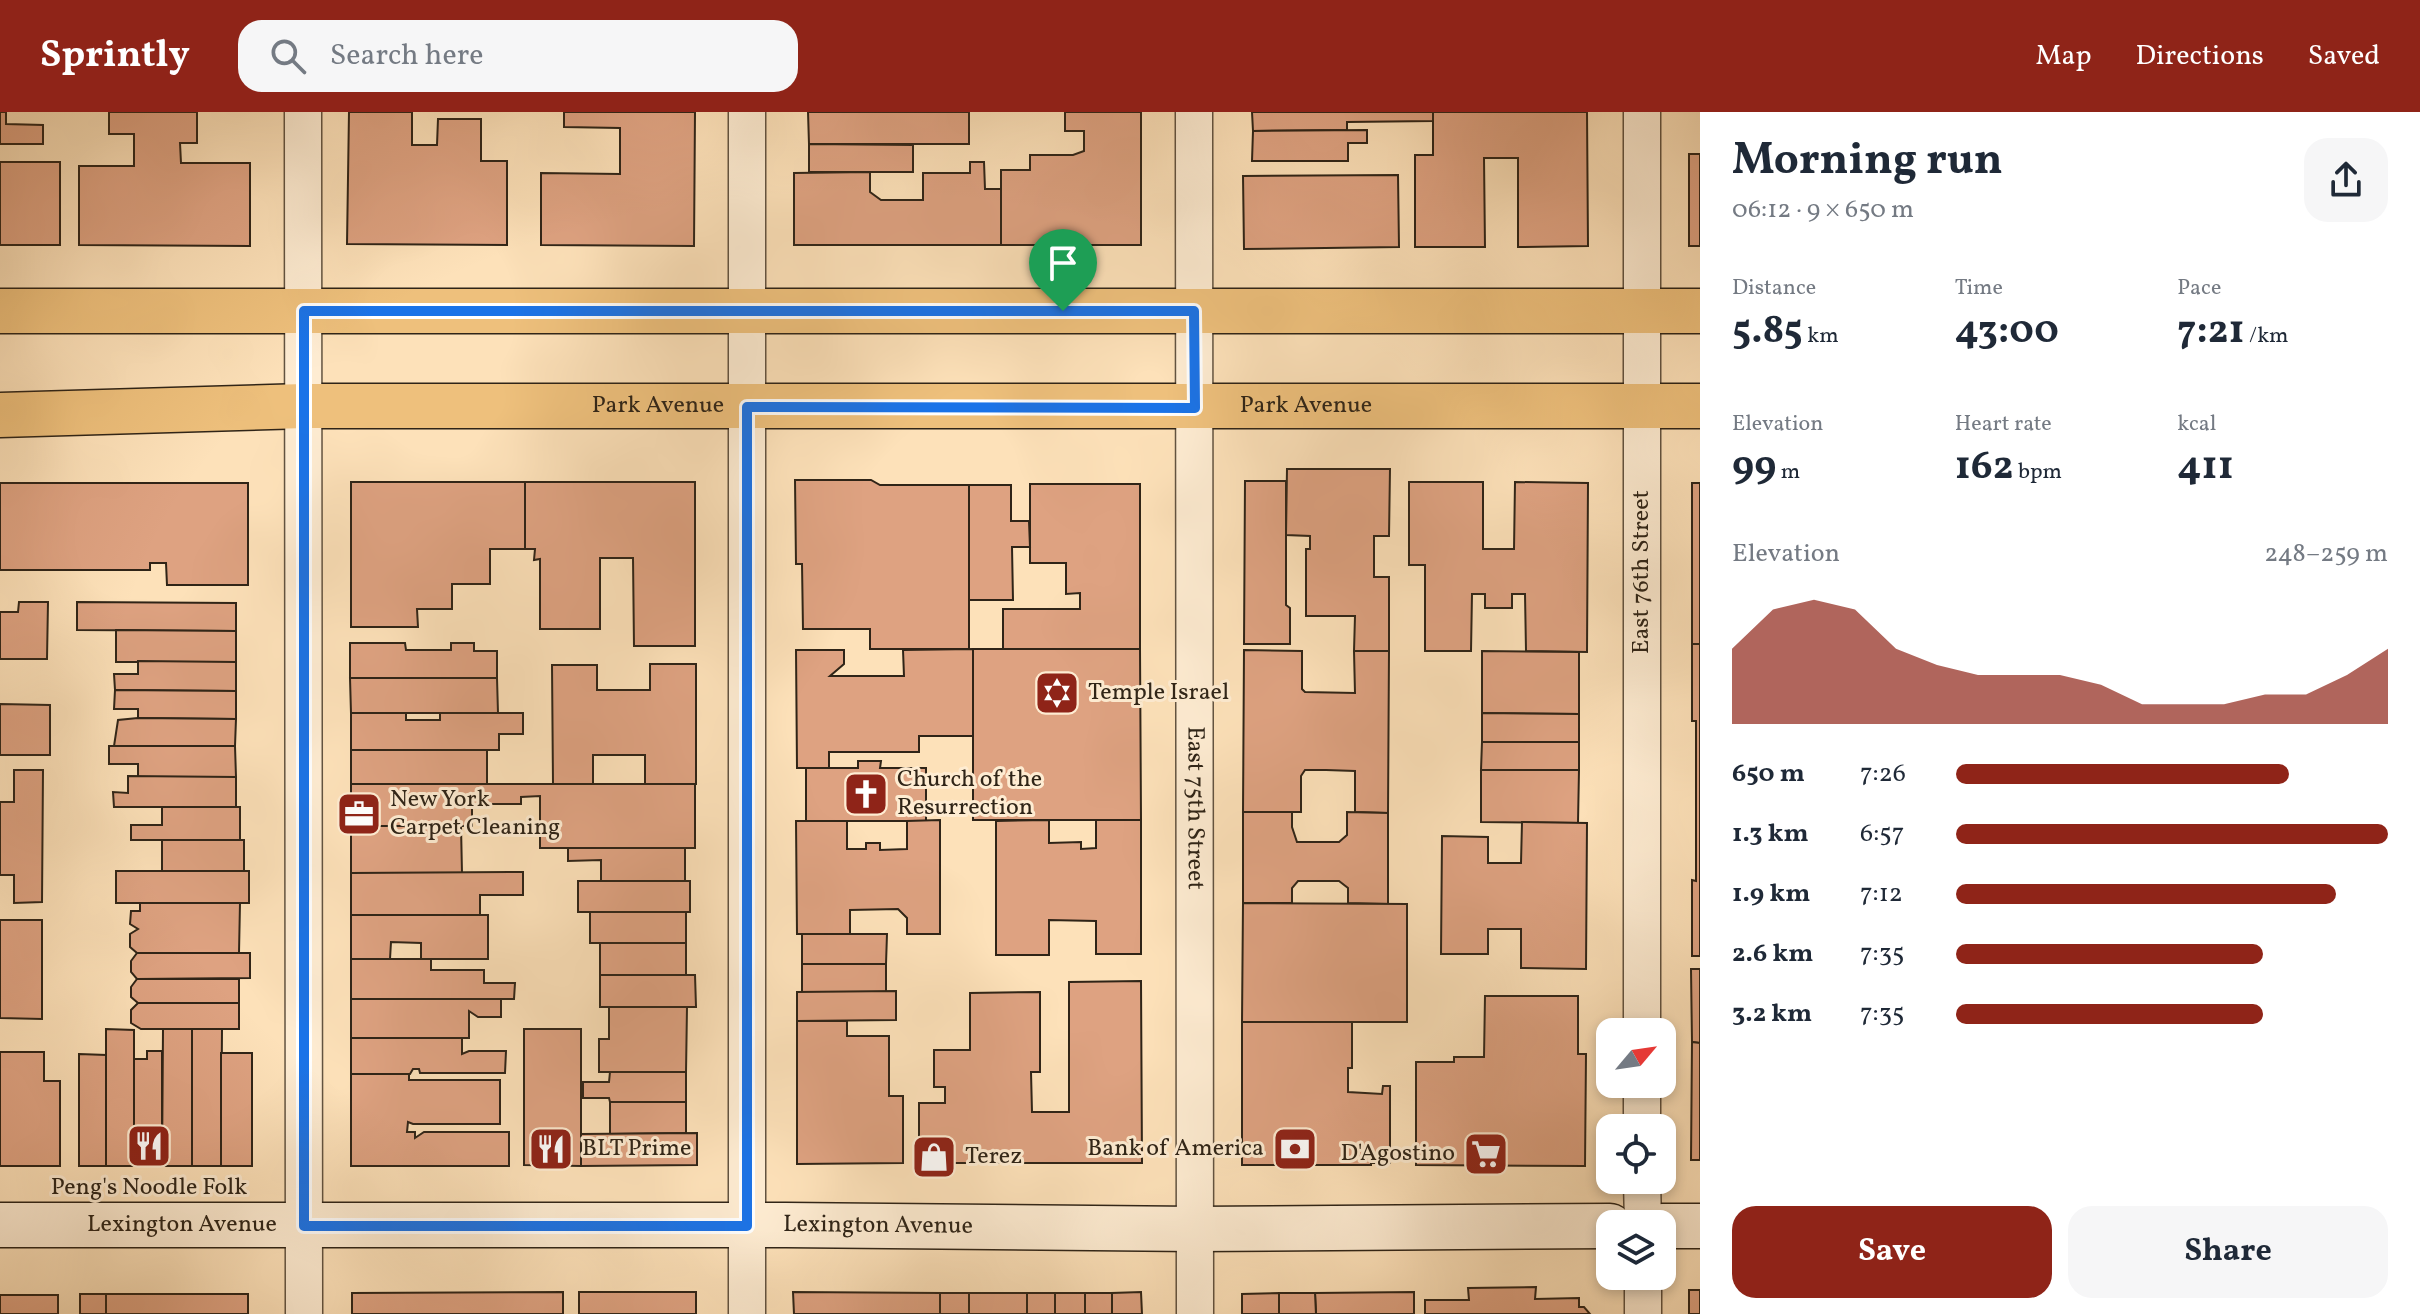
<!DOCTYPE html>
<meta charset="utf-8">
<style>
body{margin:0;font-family:Vollkorn,serif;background:#f6f6f7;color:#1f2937;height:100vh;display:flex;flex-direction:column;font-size:30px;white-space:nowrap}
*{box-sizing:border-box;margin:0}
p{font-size:26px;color:#747a83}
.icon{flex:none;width:44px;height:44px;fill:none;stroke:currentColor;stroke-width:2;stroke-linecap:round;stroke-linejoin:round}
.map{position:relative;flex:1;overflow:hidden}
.sheet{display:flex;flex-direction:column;background:#fff;width:720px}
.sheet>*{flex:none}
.needle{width:52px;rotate:61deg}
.tools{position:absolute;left:1596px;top:906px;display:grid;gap:16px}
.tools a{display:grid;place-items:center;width:80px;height:80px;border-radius:16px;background:#fff;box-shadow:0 4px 12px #0003;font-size:40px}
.pin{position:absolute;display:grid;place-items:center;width:68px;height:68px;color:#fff;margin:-82px -34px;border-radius:50% 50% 50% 0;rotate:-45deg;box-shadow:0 0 8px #0007}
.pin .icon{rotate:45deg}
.round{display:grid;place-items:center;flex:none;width:84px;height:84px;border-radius:24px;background:#f6f6f7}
.headline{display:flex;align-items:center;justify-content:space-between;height:136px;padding:0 32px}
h1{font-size:44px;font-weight:700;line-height:60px}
.figures{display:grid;grid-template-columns:repeat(3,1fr);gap:12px;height:136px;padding:8px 32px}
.figures div{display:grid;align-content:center}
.figures b{font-size:40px;font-weight:700}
.figures small{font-size:22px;font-weight:400}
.figures p{font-size:22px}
.chart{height:224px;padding:16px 32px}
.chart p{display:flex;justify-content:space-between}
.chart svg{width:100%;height:144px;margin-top:8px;fill:#8f2418;opacity:.7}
.primary-button{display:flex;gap:16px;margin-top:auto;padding:16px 32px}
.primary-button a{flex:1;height:92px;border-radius:24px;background:#8f2418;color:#fff;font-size:32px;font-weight:700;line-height:92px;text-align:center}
.primary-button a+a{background:#f6f6f7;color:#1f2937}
ul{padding:0 32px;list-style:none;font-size:26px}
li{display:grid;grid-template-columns:128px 96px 1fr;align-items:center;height:60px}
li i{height:20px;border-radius:10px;background:#8f2418}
header{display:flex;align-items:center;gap:48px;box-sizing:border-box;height:112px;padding:0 40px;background:#8f2418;color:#fff}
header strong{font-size:38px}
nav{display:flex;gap:44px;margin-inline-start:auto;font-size:28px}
.search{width:560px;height:72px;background:#f6f6f7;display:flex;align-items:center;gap:20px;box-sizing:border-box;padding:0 28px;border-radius:24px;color:#747a83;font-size:30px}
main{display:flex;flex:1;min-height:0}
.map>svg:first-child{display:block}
</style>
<header>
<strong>Sprintly</strong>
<div class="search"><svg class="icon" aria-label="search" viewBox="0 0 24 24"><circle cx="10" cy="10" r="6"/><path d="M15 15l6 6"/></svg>Search here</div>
<nav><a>Map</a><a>Directions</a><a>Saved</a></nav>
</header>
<main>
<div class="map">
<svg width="1700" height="1202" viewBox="0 0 1700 1202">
<rect width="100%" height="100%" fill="#fde1b9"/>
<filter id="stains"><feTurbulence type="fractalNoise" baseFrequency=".0025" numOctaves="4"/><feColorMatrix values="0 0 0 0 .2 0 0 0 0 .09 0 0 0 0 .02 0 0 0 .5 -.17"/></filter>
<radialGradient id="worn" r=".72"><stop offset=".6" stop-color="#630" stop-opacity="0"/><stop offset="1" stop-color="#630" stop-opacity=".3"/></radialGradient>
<g fill="#dea281" stroke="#2f2417" stroke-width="2">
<polygon points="0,0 6,0 6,12 43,13 43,32 0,32"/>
<polygon points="109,0 197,0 197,31 180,31 181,51 250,51 250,134 79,133 79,54 134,54 134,22 109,22"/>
<polygon points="349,0 412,0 412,33 437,33 438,7 481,7 481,49 507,49 507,133 347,132"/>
<polygon points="564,0 695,0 694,134 541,133 541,61 620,62 620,16 564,15"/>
<polygon points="808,0 969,0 969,32 809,32"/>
<polygon points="1065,0 1141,0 1141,133 1001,133 1001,58 1030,58 1030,43 1073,43 1084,39 1084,19 1065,19"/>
<polygon points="1252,0 1433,0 1433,9 1347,10 1347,18 1253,19"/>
<polygon points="1433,0 1587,0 1588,134 1518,135 1518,46 1484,46 1485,135 1415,135 1415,43 1433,43"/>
<polygon points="1367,18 1367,31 1348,31 1348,49 1252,49 1253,19"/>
<polygon points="809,32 913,33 913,60 809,60"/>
<rect x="1689" y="42" width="11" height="92"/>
<rect x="0" y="50" width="60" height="83"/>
<polygon points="970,50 984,50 985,77 1001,77 1001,133 794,133 794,61 870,60 870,80 881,88 923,88 923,61 970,61"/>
<polygon points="1398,63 1399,135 1244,137 1243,64"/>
<polygon points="1287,357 1390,357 1389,424 1374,424 1374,465 1389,465 1389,539 1354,539 1355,504 1306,504 1306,437 1310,437 1310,424 1286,423"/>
<polygon points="795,368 871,368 880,373 969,373 969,537 870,537 870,517 803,517 802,452 796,452"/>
<polygon points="1245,369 1286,369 1286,493 1290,496 1290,532 1244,532"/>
<polygon points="351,370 525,370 525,437 490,437 490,472 452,472 452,497 417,497 418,515 351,515"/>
<polygon points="525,370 695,370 695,534 634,534 633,446 600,446 600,517 540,517 540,447 534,448 535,437 525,437"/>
<polygon points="1409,370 1483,370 1483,437 1514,437 1515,370 1588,371 1587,540 1526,539 1525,482 1512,482 1512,496 1485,496 1485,482 1472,482 1471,539 1425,539 1425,453 1409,453"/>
<polygon points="0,371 248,371 248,473 167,473 166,451 150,451 150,458 0,458"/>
<rect x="1692" y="371" width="8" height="161"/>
<polygon points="1030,372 1140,372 1140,537 1003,537 1003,497 1080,497 1080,481 1066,482 1066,451 1030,451"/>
<polygon points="969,373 1011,373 1011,409 1029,409 1030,435 1012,435 1013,488 969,488"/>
<polygon points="19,490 48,490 47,547 0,547 0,500 18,500"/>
<polygon points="77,490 236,491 236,519 77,518"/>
<polygon points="116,518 236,519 236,550 116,550"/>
<polygon points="350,531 405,531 406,538 451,538 451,531 474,531 474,539 497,539 497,566 350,566"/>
<polygon points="1692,532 1700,532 1700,844 1692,844 1692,768 1696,769 1696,609 1692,609"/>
<polygon points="973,537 1140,537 1141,708 973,708"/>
<polygon points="973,537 973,624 919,624 919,640 829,640 829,656 797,656 796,538 844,538 844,552 830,564 904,564 903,538"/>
<polygon points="1244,538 1302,539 1302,577 1305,580 1355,581 1354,539 1389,539 1388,701 1355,700 1355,659 1326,658 1305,658 1301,664 1301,700 1243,700"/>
<polygon points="1482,539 1579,540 1579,602 1482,601"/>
<polygon points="138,549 236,550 236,579 115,578 114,562 138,562"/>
<polygon points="650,552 696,552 696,672 645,672 645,643 593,643 593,672 553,672 552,553 597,553 597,578 650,578"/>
<polygon points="350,566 497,566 498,601 351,601"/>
<polygon points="115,578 236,579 236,607 138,606 138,597 114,597"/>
<polygon points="0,592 50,593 50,643 0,643"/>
<polygon points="351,601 406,601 406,608 440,608 440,601 523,601 523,622 499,622 499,638 351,638"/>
<polygon points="1482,601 1579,602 1579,630 1482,630"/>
<polygon points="138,606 236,607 235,634 114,634 118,608"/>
<polygon points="1482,630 1579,630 1579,658 1481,658"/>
<polygon points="109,634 235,634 236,665 138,665 138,652 109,652"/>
<rect x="351" y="638" width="136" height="34"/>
<polygon points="858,649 881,649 880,656 926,656 926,709 806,709 806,656 858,656"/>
<polygon points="14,658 43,658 42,790 14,791 14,763 0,763 0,690 14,690"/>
<polygon points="1481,658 1579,658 1578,711 1481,710"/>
<polygon points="128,664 236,665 236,695 114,695 113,680 128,681"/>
<polygon points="351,672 695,672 695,736 540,736 540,684 521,685 521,692 472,692 472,714 351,714"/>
<polygon points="162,695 240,695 240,728 131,728 131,713 162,713"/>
<polygon points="1243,700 1292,700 1292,715 1297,730 1339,730 1347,723 1347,700 1388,701 1388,792 1348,791 1348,776 1339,769 1298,769 1292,776 1292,791 1243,791"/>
<polygon points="940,708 940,822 907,822 907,806 898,797 850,798 850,822 797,822 796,709 847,709 847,737 866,737 866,731 880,731 880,738 907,737 907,709"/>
<polygon points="1049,708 1049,731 1081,730 1081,737 1096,736 1096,708 1141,708 1141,842 1096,842 1096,809 1049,808 1049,843 996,843 996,709"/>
<polygon points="1522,710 1587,711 1586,857 1521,856 1521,817 1488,817 1488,842 1441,842 1442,724 1488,725 1488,751 1521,751"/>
<polygon points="351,714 461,714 462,761 351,761"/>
<rect x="162" y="728" width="82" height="31"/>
<polygon points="568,736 685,736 685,769 601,769 601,748 568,749"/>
<rect x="116" y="759" width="133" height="32"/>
<polygon points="523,760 523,783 480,783 480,803 351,803 351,761"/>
<rect x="578" y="769" width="112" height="31"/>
<polygon points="140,791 240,791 239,841 137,841 130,835 130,822 138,817 130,812 131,799 140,799"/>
<polygon points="1243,791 1407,792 1407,910 1242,910"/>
<rect x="590" y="800" width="96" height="31"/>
<polygon points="351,803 488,803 488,847 421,847 421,831 391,830 390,847 351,847"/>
<polygon points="0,808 42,808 42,907 0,906"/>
<polygon points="802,822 887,822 886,852 802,852"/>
<rect x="600" y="831" width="86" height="32"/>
<polygon points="137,841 250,841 250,866 137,867 131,860 131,849"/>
<polygon points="351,847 431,847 431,858 484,858 484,871 515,871 514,887 351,887"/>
<rect x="802" y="852" width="84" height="28"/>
<polygon points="1691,857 1700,857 1700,931 1692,930"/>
<polygon points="600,863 695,863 696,895 600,895"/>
<polygon points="137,867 239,867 239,891 138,891 131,885 131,875"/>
<polygon points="1141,869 1142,1051 919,1051 919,991 945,991 945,975 934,975 934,938 970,938 970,881 1040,880 1040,960 1031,960 1032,1000 1069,1000 1069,870"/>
<polygon points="896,879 896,908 797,909 797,880"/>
<polygon points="1485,884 1578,884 1578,942 1586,942 1585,1054 1416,1053 1416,950 1454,950 1454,945 1484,945"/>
<polygon points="351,887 501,887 501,905 478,905 469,899 469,926 351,926"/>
<polygon points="138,891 239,891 239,917 141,917 131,911 131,898"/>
<polygon points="609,895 687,895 686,960 599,960 599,927 609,927"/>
<polygon points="797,909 847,909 847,924 889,924 889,984 903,984 903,1051 797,1052"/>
<polygon points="1242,910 1352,910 1352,956 1348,956 1348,980 1382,982 1383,974 1390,974 1390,1051 1371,1051 1371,1053 1242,1053"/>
<polygon points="106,917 134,918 134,1054 106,1054"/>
<polygon points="163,917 192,917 192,1054 162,1054"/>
<polygon points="192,917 222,917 221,1054 192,1054"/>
<polygon points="524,917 581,917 581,1054 524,1053"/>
<polygon points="351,926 462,926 462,942 469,939 506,939 505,961 420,961 419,957 413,957 410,962 351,962"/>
<polygon points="1692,930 1700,931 1700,1048 1691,1048"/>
<polygon points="147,939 162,939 162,1054 134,1054 134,947 147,947"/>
<polygon points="0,940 44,940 44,969 60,969 60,1054 0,1054"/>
<rect x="221" y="941" width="31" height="113"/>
<polygon points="79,942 106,943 106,1054 79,1054"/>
<polygon points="610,960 686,960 686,990 610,990 609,986 583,986 583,970 609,970"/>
<polygon points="351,962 409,962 409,968 500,968 500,1012 413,1012 408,1010 407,1020 415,1020 415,1026 424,1020 509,1020 509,1054 351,1054"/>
<polygon points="610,990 686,990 686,1021 610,1022"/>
<polygon points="697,1021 697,1053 581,1054 581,1022"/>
<polygon points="1536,1175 1535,1187 1579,1186 1579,1195 1584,1195 1590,1202 1425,1202 1425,1188 1469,1188 1468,1176"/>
<rect x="1689" y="1178" width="11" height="24"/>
<polygon points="563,1180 563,1202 352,1202 352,1181"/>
<rect x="579" y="1180" width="117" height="22"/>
<polygon points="793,1180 940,1181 940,1202 794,1202"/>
<polygon points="1141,1180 1142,1202 1112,1202 1112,1181"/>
<polygon points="1414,1180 1414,1202 1316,1202 1315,1181"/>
<rect x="940" y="1181" width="29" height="21"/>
<rect x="969" y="1181" width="58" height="21"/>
<rect x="1027" y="1181" width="28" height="21"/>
<rect x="1055" y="1181" width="30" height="21"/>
<rect x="1085" y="1181" width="27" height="21"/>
<polygon points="1279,1181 1315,1181 1316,1202 1279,1202"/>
<polygon points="1279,1181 1279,1202 1242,1202 1242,1182"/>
<rect x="80" y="1182" width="26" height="20"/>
<rect x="106" y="1182" width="142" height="20"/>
<rect x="0" y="1183" width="58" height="19"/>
</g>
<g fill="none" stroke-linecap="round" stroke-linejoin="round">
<g stroke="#625340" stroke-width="39">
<g id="street">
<polyline points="303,0 304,1202"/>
<path id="s1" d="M1194 0 1195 1202"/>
<polyline points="1642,0 1642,920"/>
<polyline points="1642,1016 1642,972"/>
<polyline points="1642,1068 1643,1112"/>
<polyline points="1643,1164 1643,1202"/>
<polyline points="747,1202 747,0"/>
</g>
</g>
<g stroke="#2f2417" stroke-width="47">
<g id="secondary">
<path id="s2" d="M0 1113H786L1195 1117 1610 1114"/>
<polyline points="1662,1114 1700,1114"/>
</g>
</g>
<g stroke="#2f2417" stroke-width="47">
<g id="primary">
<polyline points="0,199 1700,199"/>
<path id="s3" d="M0 303 304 294H1700"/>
</g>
</g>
<use href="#street" stroke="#feecd2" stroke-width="36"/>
<use href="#secondary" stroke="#feecd2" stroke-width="44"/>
<use href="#primary" stroke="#eec07c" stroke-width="44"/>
</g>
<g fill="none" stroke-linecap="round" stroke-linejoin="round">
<g stroke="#fff" stroke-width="16">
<polygon id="route" points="304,199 1194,199 1195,296 747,295 747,1114 304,1114"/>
</g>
<use href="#route" stroke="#1a73e8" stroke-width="10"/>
</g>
<defs>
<g id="synagogue-square" transform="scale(2.3)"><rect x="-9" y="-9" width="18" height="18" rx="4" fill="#8f2418" stroke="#feecd2"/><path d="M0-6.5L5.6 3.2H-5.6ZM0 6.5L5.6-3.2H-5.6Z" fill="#fff"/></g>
<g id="church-square" transform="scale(2.3)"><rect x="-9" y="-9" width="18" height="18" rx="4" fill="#8f2418" stroke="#feecd2"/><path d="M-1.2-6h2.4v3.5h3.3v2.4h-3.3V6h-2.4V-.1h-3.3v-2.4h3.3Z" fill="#fff"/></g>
<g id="office-square" transform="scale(2.3)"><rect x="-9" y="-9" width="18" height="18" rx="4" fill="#8f2418" stroke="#feecd2"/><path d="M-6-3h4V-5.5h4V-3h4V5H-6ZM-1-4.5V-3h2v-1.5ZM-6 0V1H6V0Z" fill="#fff"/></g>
<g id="restaurant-square" transform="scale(2.3)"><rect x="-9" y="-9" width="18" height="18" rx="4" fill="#8f2418" stroke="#feecd2"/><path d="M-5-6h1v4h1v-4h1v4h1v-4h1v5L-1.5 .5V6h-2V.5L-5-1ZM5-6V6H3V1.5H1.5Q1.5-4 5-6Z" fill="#fff"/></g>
<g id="bank-square" transform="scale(2.3)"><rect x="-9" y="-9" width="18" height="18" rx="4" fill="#8f2418" stroke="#feecd2"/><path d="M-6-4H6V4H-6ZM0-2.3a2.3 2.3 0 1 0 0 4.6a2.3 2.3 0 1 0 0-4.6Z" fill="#fff"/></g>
<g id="supermarket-square" transform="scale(2.3)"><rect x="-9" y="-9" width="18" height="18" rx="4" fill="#8f2418" stroke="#feecd2"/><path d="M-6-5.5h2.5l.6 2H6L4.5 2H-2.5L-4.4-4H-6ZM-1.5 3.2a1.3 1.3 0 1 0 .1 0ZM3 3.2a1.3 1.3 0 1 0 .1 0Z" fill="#fff"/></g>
<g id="shop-square" transform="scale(2.3)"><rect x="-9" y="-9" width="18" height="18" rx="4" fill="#8f2418" stroke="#feecd2"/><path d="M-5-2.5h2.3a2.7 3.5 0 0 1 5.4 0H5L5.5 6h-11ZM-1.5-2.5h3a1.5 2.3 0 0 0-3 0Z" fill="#fff"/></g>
</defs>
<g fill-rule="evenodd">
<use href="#synagogue-square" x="1057" y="581"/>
<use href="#church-square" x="866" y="682"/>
<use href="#office-square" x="359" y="702"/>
<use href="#restaurant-square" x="149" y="1034"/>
<use href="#restaurant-square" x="551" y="1037"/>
<use href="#bank-square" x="1295" y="1037"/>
<use href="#supermarket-square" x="1486" y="1042"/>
<use href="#shop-square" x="934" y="1045"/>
</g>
<g text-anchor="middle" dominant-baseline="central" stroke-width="6" stroke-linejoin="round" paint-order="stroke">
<g font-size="24" fill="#2f2417" stroke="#feecd2">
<text stroke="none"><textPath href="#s3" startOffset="658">Park Avenue</textPath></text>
<text stroke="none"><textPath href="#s3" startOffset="1306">Park Avenue</textPath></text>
<text transform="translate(1642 460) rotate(-90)">East 76th Street</text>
<text stroke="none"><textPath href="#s1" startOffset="696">East 75th Street</textPath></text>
<text stroke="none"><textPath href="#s2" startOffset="182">Lexington Avenue</textPath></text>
<text stroke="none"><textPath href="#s2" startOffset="878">Lexington Avenue</textPath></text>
</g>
<g font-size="24" fill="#2f2417" stroke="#feecd2" text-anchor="start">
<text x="1088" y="581">Temple Israel</text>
<text x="897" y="668">Church of the<tspan x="897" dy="28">Resurrection</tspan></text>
<text x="390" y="688">New York<tspan x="390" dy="28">Carpet Cleaning</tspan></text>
<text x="582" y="1037">BLT Prime</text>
<text x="1264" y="1037" text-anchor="end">Bank of America</text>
<text x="1455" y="1042" text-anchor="end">D'Agostino</text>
<text x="965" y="1045">Terez</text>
<text x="149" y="1076" text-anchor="middle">Peng's Noodle Folk</text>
</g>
</g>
<rect width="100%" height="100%" filter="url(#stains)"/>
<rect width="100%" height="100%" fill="url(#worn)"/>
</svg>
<div class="tools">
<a><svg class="needle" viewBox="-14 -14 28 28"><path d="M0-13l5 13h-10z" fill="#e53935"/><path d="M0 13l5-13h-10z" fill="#747a83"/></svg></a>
<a><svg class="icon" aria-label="locate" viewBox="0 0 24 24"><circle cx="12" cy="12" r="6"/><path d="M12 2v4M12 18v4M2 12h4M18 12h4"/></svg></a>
<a><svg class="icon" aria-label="layers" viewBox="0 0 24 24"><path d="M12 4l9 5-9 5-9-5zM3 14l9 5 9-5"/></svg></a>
</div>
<div class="pin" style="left:1063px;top:199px;background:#1e9e55"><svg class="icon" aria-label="arrive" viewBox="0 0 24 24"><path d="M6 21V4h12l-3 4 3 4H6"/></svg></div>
</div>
<section class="sheet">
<div class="headline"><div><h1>Morning run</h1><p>06:12 · 9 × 650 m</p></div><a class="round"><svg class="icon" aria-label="share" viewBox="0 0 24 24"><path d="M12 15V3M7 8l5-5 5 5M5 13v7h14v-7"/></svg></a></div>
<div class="figures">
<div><p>Distance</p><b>5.85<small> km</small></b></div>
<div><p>Time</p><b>43:00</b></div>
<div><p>Pace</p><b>7:21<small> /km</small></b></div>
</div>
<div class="figures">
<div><p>Elevation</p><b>99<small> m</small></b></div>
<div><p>Heart rate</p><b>162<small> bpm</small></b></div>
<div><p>kcal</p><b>411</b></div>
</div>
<div class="chart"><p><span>Elevation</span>248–259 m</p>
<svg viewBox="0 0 160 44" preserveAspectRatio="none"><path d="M0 44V21L10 9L20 6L30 9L40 21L50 26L60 29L70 29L80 29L90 32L100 38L110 38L120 38L130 35L140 35L150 29L160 21V44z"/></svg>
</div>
<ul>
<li><b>650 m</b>7:26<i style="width:77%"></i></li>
<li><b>1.3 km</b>6:57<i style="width:100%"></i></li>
<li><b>1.9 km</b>7:12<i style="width:88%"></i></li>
<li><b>2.6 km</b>7:35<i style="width:71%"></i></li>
<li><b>3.2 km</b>7:35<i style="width:71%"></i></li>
</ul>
<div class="primary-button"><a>Save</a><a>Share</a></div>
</section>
</main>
